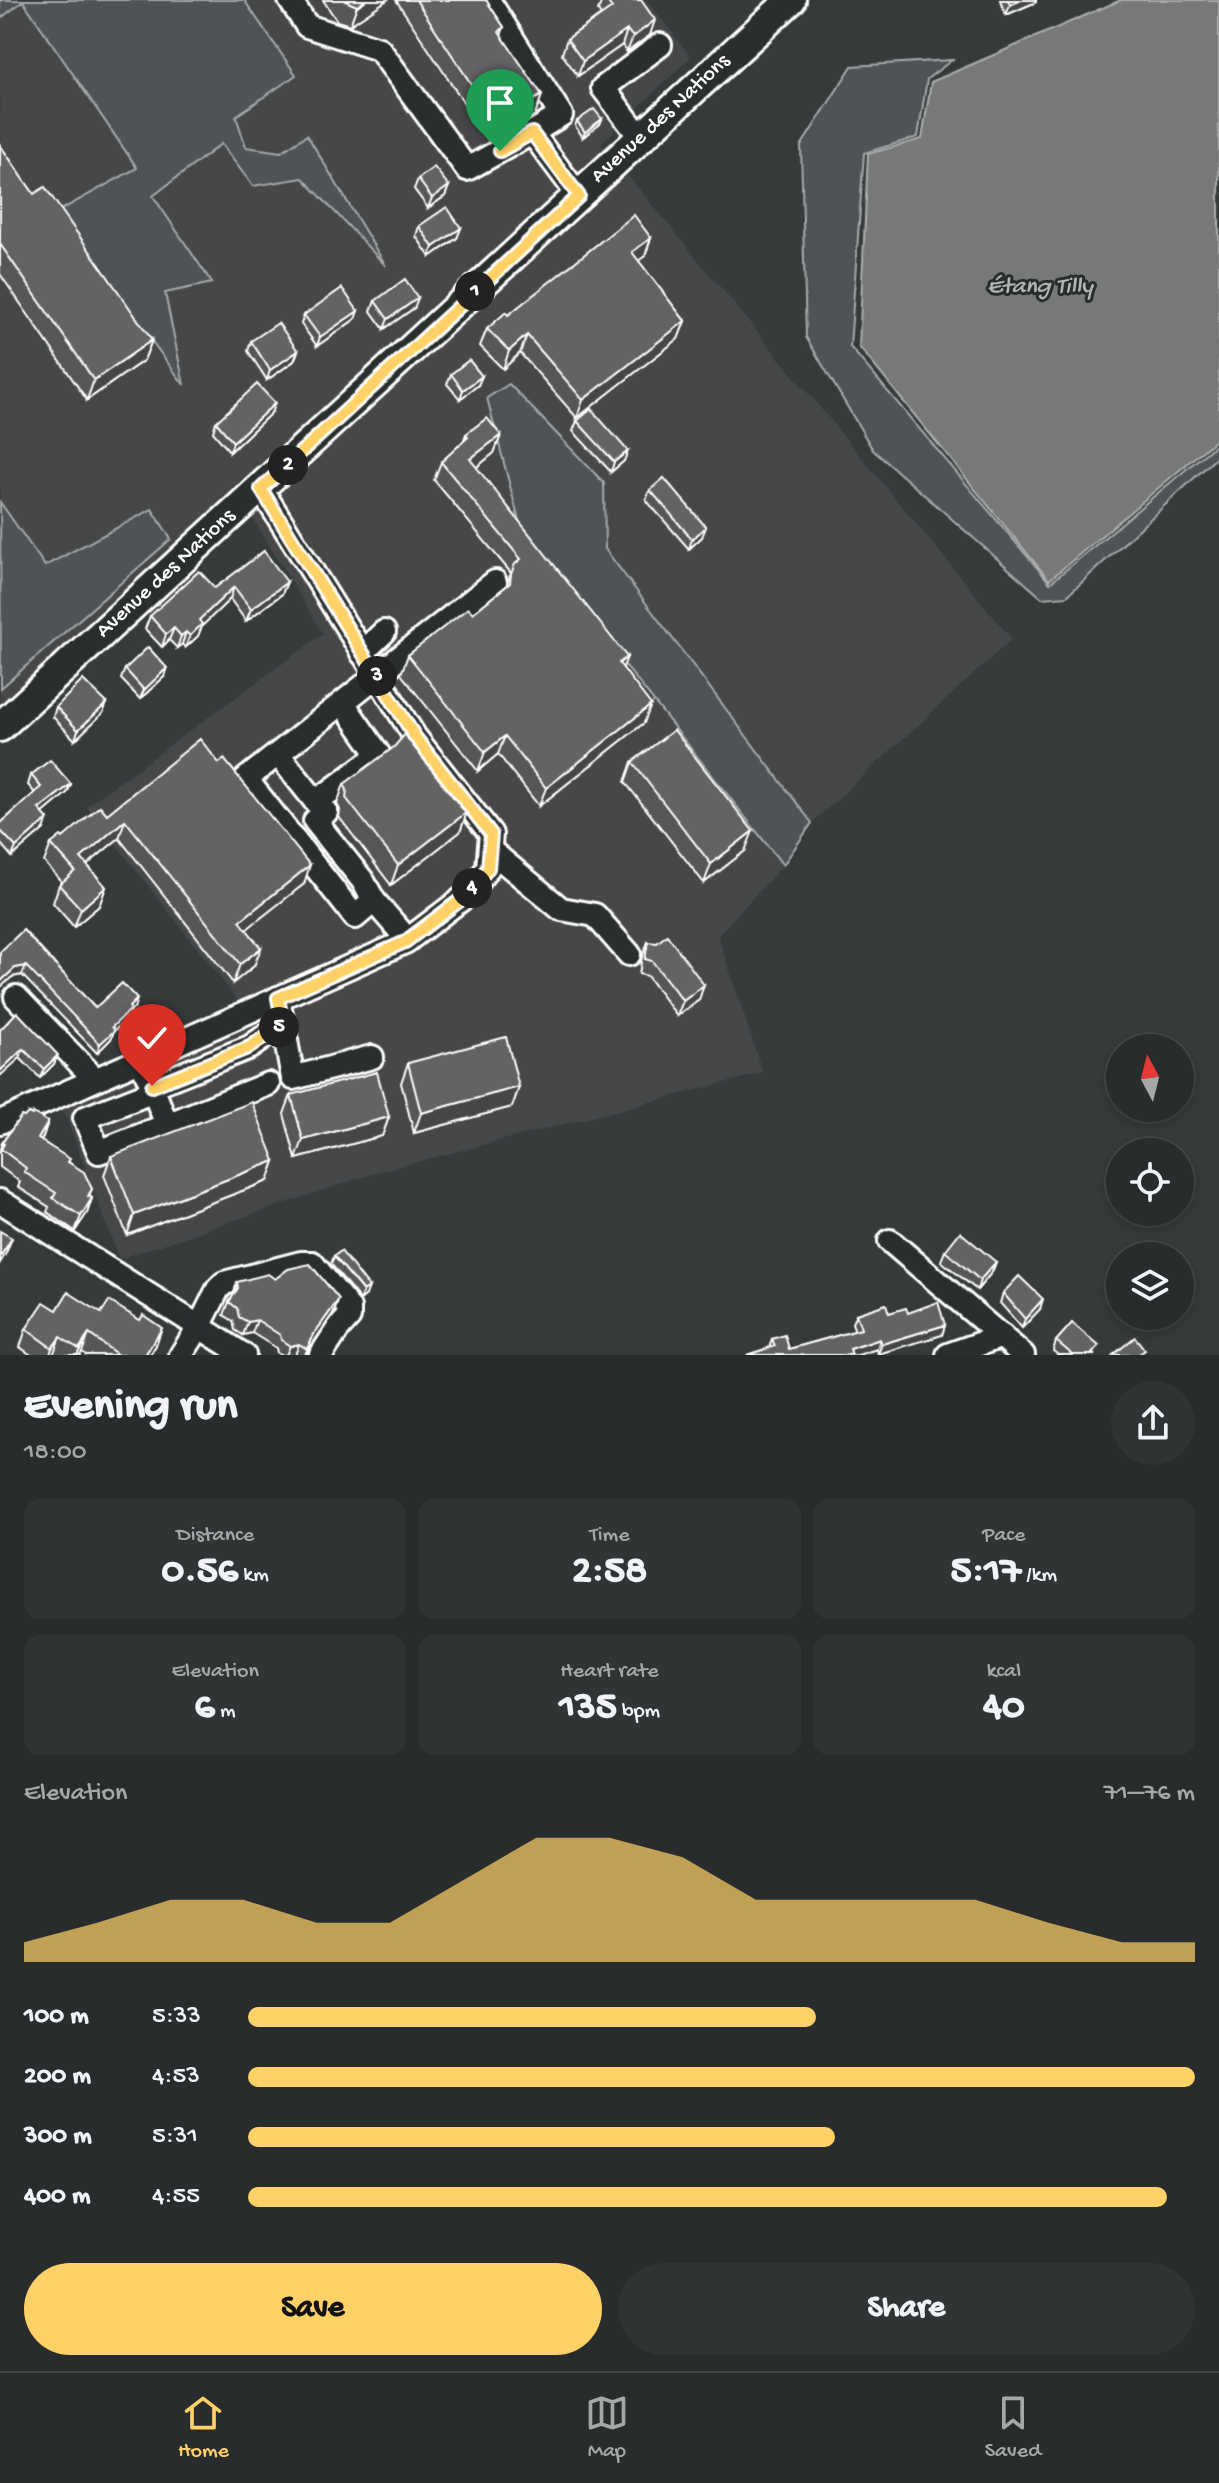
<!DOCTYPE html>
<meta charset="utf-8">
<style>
body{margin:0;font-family:"Gochi Hand",sans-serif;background:#313434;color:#f1f3f6;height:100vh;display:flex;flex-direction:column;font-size:30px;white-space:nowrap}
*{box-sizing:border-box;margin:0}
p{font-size:26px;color:#a5a7a9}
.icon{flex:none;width:44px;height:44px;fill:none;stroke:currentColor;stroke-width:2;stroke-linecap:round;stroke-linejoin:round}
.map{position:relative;height:1355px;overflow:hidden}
.panel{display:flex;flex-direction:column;background:#292c2c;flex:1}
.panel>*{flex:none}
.needle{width:52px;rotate:353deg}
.buttons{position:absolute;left:1106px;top:1034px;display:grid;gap:16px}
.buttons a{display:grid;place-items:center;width:88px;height:88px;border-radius:50%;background:#292c2c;box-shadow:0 4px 12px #0003,0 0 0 2px #454848;font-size:40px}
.pin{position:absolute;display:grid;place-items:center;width:68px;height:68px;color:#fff;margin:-82px -34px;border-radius:50% 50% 50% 0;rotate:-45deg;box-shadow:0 0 8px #0007}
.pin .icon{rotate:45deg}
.km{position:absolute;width:40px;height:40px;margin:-20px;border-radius:50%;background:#222;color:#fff;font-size:22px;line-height:40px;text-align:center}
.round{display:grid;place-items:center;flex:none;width:84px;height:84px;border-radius:42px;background:#313434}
.headline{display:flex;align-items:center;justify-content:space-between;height:136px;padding:0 24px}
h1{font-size:44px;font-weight:700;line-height:60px}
.stats{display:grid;grid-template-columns:repeat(3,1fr);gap:12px;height:136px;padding:8px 24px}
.stats div{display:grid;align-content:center;border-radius:16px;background:#313434;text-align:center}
.stats b{font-size:40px;font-weight:700}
.stats small{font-size:22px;font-weight:400}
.stats p{font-size:22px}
.chart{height:224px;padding:16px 24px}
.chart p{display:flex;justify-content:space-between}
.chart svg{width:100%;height:144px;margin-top:8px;fill:#ffd166;opacity:.7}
.action{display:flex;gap:16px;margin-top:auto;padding:16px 24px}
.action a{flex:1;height:92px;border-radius:48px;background:#ffd166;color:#111;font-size:32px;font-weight:700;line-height:92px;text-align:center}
.action a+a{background:#313434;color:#f1f3f6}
ul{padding:0 24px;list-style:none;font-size:26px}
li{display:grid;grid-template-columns:128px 96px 1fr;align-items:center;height:60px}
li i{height:20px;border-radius:10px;background:#ffd166}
.tab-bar{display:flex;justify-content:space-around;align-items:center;height:112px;border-top:2px solid #454848;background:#292c2c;font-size:22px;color:#a5a7a9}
.tab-bar a{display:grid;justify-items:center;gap:4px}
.tab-bar .selected{color:#ffd166}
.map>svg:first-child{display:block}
</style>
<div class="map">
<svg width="1219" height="1355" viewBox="0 0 1219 1355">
<rect width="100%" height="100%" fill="#373a3b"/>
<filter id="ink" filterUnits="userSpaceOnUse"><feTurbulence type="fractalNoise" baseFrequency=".0125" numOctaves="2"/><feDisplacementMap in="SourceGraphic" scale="16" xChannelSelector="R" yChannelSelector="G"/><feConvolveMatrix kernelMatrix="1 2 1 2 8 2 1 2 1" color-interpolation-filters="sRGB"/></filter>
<g filter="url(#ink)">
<polygon fill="#444748" points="0,0 647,0 691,57 601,143 1012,639 812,823 605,549 604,483 523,536 783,865 718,935 763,1073 378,1172 119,1259 58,1096 249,1015 86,806 323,634 234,488 0,708"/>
<g fill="#505354" stroke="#a8a9aa" stroke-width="2">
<polygon points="0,0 244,0 296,75 236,116 246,147 281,152 307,135 386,266 303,178 253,186 221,144 153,196 212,283 165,293 184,385 57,212 137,168 23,1 0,19"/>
<polygon points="952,60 927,79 918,137 864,153 850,347 1050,583 1219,442 1219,455 1067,596 1042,598 873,450 806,337 801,146 852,66"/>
<polygon points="509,384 604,483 605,549 812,823 783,865 523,536 487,398"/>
<polygon points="0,502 45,566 152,509 171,539 1,688"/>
</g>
<polygon fill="#767879" stroke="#adaeaf" stroke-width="2" points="1121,0 1219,0 1219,437 1049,580 859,347 868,154 922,139 931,82"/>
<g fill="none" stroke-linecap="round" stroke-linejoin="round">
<g stroke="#fff" stroke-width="28">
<g id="minor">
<polyline points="290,0 307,26 379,49 467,169 532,133"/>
<polyline points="488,0 561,115 532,133 579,196"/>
<polyline points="641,138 603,88 660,45"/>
<polyline points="362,653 384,632"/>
<polyline points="343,703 379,755 316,802 326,812 315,821 363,881 374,901"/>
<polyline points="278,754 316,802"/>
<polyline points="490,850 561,909 595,915 629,954"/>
<polyline points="408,940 374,901 355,917 246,779 495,582"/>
<polyline points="16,997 95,1079"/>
<polyline points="278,998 293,1078 372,1057"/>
<polyline points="141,1059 167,1125 268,1084"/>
<polyline points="152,1086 250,1047 283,1024"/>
<polyline points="154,1091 85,1118 99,1152 167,1125"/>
<polyline points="0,1122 405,942 467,895 488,868 491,834 415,737 261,489"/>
<polyline points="0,1201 244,1355"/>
<polyline points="890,1241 1023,1355"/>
<polyline points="181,1355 199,1327 218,1289 224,1283 301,1263 312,1263 349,1308 349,1317 338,1329 321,1355"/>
<polyline points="948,1355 1002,1336"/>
</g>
</g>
<g stroke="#fff" stroke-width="34">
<g id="major">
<path id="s1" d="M0 727 791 0"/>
</g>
</g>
<use href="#minor" stroke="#2a2d2e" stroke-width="22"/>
<use href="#major" stroke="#2a2d2e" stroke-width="28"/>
</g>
<g fill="#555657" stroke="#fff" stroke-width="2">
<polygon points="323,0 387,0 350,25 337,21"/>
<polygon points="396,0 486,0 504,27 501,36 542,95 535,115 489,141"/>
<polygon points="602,0 641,0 650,35 627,52 622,45 578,76 562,54 567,39 601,15 598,11"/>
<polygon points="1000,0 1036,0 1036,2 1006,15"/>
<polygon points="602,119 600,124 583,137 575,126 577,121"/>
<polygon points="0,145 34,194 152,340 144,360 87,400 0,274"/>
<polygon points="418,179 449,186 445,196 428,208 414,189"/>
<polygon points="419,226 461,228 457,238 430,257 416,236"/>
<polygon points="651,238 645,256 638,260 685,321 678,339 577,418 520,353 503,369 480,346 487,329 508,315"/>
<polygon points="375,301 414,308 384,329 371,311"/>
<polygon points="304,315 355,319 317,346 301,324"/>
<polygon points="251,341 298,351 294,361 267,380 248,351"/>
<polygon points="451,374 478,385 460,399 447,384"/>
<polygon points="271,413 230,452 213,432 216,422"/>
<polygon points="577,421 624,461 611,472 573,431"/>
<polygon points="466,434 501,435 494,453 476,468 623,668 644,723 539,806 498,754 478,771 401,674 408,655 473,613 506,586 511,573 434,480 441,462 463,442"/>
<polygon points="650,490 702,537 689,549 646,500"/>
<polygon points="264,551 282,594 246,621 230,599 202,626 198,636 185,648 182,644 177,648 169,640 162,647 145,629 150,616 215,588"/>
<polygon points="125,669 164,677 140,699 121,679"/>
<polygon points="107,703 103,713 75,740 53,717 56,707"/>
<polygon points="632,762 745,851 704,883 625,782"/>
<polygon points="31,775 71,784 67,793 43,813 44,829 12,857 0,843 0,824 35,793 28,785"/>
<polygon points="344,784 467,812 460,832 391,885 339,817 340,810 337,804"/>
<polygon points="107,814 304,884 246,929 261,948 254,966 233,983 119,838 87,865 106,887 99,906 74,927 53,903 59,885 62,882 44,862 51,844"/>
<polygon points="23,930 95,1008 134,1008 130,1012 128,1018 114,1031 111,1039 97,1053 22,975 12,977"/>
<polygon points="648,942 699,1000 677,1016 647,976 639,974 642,957"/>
<polygon points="0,1030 54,1064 40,1078 20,1058"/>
<polygon points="408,1063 519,1087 512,1107 414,1133 401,1083"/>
<polygon points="291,1095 389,1117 382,1136 296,1159 284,1114"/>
<polygon points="48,1122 41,1140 69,1162 92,1189 89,1196 92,1198 87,1213 75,1231 47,1212 49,1207 18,1187 20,1182 0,1167 0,1149 2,1143"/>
<polygon points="111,1156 275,1161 268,1181 127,1235 104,1175"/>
<polygon points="945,1251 996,1262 992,1272 977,1290 941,1261"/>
<polygon points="334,1256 366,1295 360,1300 331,1264"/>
<polygon points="237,1282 334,1312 309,1347 305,1355 280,1355 277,1353 276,1348 252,1333 243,1335 235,1330 233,1321 224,1315 229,1302 233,1296"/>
<polygon points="1003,1293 1040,1309 1022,1328 1000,1303"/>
<polygon points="57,1310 101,1313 156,1345 150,1355 86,1355 82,1352 80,1355 31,1355 20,1347 26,1329"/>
<polygon points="908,1313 945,1325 942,1335 878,1354 877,1349 858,1355 747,1355 769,1348 772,1339 789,1349 855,1331 852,1323 856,1314"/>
<polygon points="1056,1341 1095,1355 1058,1355 1053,1351"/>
</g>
<g fill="#454647" stroke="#fff" stroke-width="2">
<polygon points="366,0 387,0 350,25 357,6"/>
<polygon points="1021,0 1036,0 1036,2 1006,15 1010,5"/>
<polygon points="655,20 650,35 627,52 633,37"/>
<polygon points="627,30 622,45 578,76 583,61"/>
<polygon points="542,95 535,115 489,141 496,122"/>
<polygon points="602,119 600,124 583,137 585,132"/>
<polygon points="449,186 445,196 428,208 432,198"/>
<polygon points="461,228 457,238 430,257 433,247"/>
<polygon points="651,238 645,256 626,270 632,252"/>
<polygon points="418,298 414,308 384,329 388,319"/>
<polygon points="358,311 355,319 317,346 320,337"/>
<polygon points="685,321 678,339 577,418 583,400"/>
<polygon points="527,335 520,353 503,369 509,351"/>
<polygon points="152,340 144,360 87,400 94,380"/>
<polygon points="298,351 294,361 267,380 270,370"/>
<polygon points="482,376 478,385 460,399 463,390"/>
<polygon points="275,403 271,413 230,452 233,442"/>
<polygon points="501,435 494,453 463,478 470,459"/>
<polygon points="628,451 624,461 611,472 614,462"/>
<polygon points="706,527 702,537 689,549 692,539"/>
<polygon points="287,582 282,594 246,621 251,609"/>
<polygon points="234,587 230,599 202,626 198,636 185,648 190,636 199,620"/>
<polygon points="174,628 169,640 162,647 166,634"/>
<polygon points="186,632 182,644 177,648 181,636"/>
<polygon points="627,657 620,675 619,663"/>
<polygon points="167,668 164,677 140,699 144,690"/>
<polygon points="107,703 103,713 75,740 78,730"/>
<polygon points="651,705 644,723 539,806 546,788"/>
<polygon points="505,736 498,754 478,771 485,752"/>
<polygon points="71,784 67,793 36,819 39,809"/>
<polygon points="467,812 460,832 391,885 398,865"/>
<polygon points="48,819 44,829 12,857 16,847"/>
<polygon points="125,820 119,838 74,876 81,858"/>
<polygon points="753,831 745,851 704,883 711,864"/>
<polygon points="310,865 304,884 233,940 240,921"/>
<polygon points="106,887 99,906 74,927 81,909"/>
<polygon points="261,948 254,966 233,983 240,964"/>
<polygon points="26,966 22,975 12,977 0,988 0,982 15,968"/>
<polygon points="704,985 699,1000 677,1016 683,1001"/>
<polygon points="137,999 134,1008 130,1012 128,1018 114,1031 111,1039 97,1053 100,1044 112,1027 129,1007"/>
<polygon points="23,1049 20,1058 0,1076 0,1071"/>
<polygon points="58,1055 54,1064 40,1078 44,1069"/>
<polygon points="519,1087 512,1107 414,1133 421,1113"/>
<polygon points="389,1117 382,1136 296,1159 303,1140"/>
<polygon points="48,1122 43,1137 33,1153 38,1139"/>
<polygon points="275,1161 268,1181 127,1235 134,1215"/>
<polygon points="92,1198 87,1213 75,1231 81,1216"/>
<polygon points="12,1238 6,1253 0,1263 0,1257"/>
<polygon points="996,1262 992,1272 977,1290 980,1280"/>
<polygon points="369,1287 366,1295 360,1300 363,1291"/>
<polygon points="339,1299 334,1312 305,1355 314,1334"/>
<polygon points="1043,1299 1040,1309 1022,1328 1025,1319"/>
<polygon points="257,1320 252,1333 243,1335 248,1322"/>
<polygon points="945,1325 942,1335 878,1354 882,1344"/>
<polygon points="162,1328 156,1345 150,1355 145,1355"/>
<polygon points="89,1334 82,1352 80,1355 77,1355"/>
<polygon points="60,1337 53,1355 50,1355 52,1348"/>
<polygon points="880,1339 877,1349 858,1355 848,1355 850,1349"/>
<polygon points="299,1344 295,1355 286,1355 290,1346"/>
</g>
<g fill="#636465" stroke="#fff" stroke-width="2">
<polygon points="343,0 366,0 357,6"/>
<polygon points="416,0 486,0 504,27 499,32 542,95 496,122"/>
<polygon points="606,0 641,0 655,20 633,37 627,30 583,61 567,39 612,8"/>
<polygon points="1008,0 1021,0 1010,5"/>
<polygon points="594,109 602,119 585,132 577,121"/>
<polygon points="0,145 34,194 45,187 152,340 94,380 0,244"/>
<polygon points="434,167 449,186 432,198 418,179"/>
<polygon points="447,207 461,228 433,247 419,226"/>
<polygon points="634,215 651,238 632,252 685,321 583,400 527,335 509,351 487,329 506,312 508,315"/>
<polygon points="405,279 418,298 388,319 375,301"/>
<polygon points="342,288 358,311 320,337 304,315"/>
<polygon points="278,323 298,351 270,370 251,341"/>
<polygon points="469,360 482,376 463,390 451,374"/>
<polygon points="257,384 275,403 233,442 216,422"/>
<polygon points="591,409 628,451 614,462 577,421"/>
<polygon points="487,418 501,435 470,459 627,657 619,663 651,705 546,788 505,736 485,752 408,655 468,608 473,613 510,583 511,574 515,564 521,559 441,462 468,437 466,434"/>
<polygon points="664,478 706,527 692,539 650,490"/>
<polygon points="264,551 287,582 251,609 234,587 199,620 202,624 190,636 186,632 181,636 174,628 166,634 150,616 199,571 215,588"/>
<polygon points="148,647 167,668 144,690 125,669"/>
<polygon points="83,680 107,703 78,730 56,707"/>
<polygon points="674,730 753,831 711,864 632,762"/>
<polygon points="406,733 467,812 398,865 346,798 347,790 344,784 394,747"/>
<polygon points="200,739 219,763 224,759 310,865 240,921 261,948 240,964 125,820 81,858 106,887 81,909 59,885 75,871 51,844 61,836 63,838 100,806 107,814"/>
<polygon points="50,760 71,784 39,809 48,819 16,847 0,830 0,824 41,787 31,775"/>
<polygon points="23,930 95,1008 122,983 137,999 129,1007 131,1009 112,1027 115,1030 100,1044 26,966 15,968 0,982 0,952"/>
<polygon points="667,935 704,985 683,1001 652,961 645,959 648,942 657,943"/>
<polygon points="17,1012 58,1055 44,1069 23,1049 0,1071 0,1030"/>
<polygon points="506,1037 519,1087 421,1113 408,1063"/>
<polygon points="377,1072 389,1117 303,1140 291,1095"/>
<polygon points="252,1102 275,1161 134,1215 111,1156"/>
<polygon points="28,1113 32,1115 33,1113 48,1122 38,1139 70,1159 68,1162 84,1172 92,1189 88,1196 92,1198 81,1216 53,1198 56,1193 24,1172 26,1168 1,1149 4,1144 2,1143 21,1116 24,1117"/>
<polygon points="0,1231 12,1238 0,1257"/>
<polygon points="960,1232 996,1262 980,1280 945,1251"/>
<polygon points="341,1251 369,1287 363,1291 334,1256"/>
<polygon points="310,1264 339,1299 314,1334 307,1349 299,1344 290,1346 281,1340 280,1335 257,1320 248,1322 239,1317 237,1308 229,1302 238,1288 237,1282 268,1274 275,1279 288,1269"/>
<polygon points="1019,1276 1043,1299 1025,1319 1003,1293"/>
<polygon points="68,1292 101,1313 109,1301 140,1320 143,1315 162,1328 145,1355 118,1355 89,1334 79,1349 60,1337 52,1348 26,1329 44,1302 57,1310"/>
<polygon points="938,1302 945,1325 882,1344 880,1339 850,1349 852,1355 747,1355 775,1346 772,1339 785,1335 789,1349 861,1329 856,1314 886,1304 889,1313 906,1308 908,1313"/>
<polygon points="1072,1323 1099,1346 1091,1355 1073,1355 1056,1341"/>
<polygon points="1135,1337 1145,1350 1138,1355 1113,1355"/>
</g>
</g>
<g fill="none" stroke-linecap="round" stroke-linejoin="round" filter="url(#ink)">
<g stroke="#fff" stroke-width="16">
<polyline id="route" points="152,1086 250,1047 283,1024 278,998 405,942 467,895 488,868 491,834 415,737 261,489 579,196 532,133 500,151"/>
</g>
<use href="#route" stroke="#ffd166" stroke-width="10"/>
</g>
<g text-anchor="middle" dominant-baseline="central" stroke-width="6" stroke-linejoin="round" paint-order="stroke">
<g font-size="22" fill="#fff" stroke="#2a2d2e">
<text stroke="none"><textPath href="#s1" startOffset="898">Avenue des Nations</textPath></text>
<text stroke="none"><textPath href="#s1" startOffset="226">Avenue des Nations</textPath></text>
</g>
<g font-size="24" font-style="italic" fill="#b4b5b5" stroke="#2a2d2e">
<text x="1040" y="287">Étang Tilly</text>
</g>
</g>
</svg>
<div class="buttons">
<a><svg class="needle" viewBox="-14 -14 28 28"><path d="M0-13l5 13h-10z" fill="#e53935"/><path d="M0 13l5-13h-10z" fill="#a5a7a9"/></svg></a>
<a><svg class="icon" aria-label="locate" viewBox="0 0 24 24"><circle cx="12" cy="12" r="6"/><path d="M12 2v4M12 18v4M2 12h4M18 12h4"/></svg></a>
<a><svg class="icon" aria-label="layers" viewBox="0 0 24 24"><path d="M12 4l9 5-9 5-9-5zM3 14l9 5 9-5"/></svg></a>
</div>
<div class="pin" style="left:500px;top:151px;background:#1e9e55"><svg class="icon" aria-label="arrive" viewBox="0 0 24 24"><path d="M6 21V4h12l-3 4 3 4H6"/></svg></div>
<div class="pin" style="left:152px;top:1086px;background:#d93025"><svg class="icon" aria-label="check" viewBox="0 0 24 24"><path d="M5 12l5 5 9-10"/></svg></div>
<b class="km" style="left:475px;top:291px">1</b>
<b class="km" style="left:288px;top:465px">2</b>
<b class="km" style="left:377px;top:676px">3</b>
<b class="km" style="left:472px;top:888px">4</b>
<b class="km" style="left:279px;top:1027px">5</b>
</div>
<section class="panel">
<div class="headline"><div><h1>Evening run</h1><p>18:00</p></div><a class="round"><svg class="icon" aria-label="share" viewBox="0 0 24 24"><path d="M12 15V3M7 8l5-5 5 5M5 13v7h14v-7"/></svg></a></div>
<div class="stats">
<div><p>Distance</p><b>0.56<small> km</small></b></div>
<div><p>Time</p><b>2:58</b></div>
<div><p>Pace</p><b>5:17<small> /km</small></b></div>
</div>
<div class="stats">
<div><p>Elevation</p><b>6<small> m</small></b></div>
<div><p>Heart rate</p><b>135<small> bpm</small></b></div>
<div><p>kcal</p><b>40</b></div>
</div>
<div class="chart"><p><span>Elevation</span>71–76 m</p>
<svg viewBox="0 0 160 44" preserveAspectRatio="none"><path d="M0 44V38L10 32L20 25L30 25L40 32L50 32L60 19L70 6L80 6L90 12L100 25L110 25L120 25L130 25L140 32L150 38L160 38V44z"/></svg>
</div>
<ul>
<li><b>100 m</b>5:33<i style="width:60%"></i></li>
<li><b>200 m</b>4:53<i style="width:100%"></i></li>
<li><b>300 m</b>5:31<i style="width:62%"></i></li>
<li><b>400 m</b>4:55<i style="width:97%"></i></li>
</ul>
<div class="action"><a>Save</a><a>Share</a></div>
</section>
<nav class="tab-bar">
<a class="selected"><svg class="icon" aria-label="home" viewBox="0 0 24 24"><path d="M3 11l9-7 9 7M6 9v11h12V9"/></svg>Home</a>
<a><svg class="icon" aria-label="map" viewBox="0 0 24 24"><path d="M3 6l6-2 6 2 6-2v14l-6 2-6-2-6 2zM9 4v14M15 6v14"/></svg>Map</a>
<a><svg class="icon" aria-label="saved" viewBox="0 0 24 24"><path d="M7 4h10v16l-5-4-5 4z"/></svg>Saved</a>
</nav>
